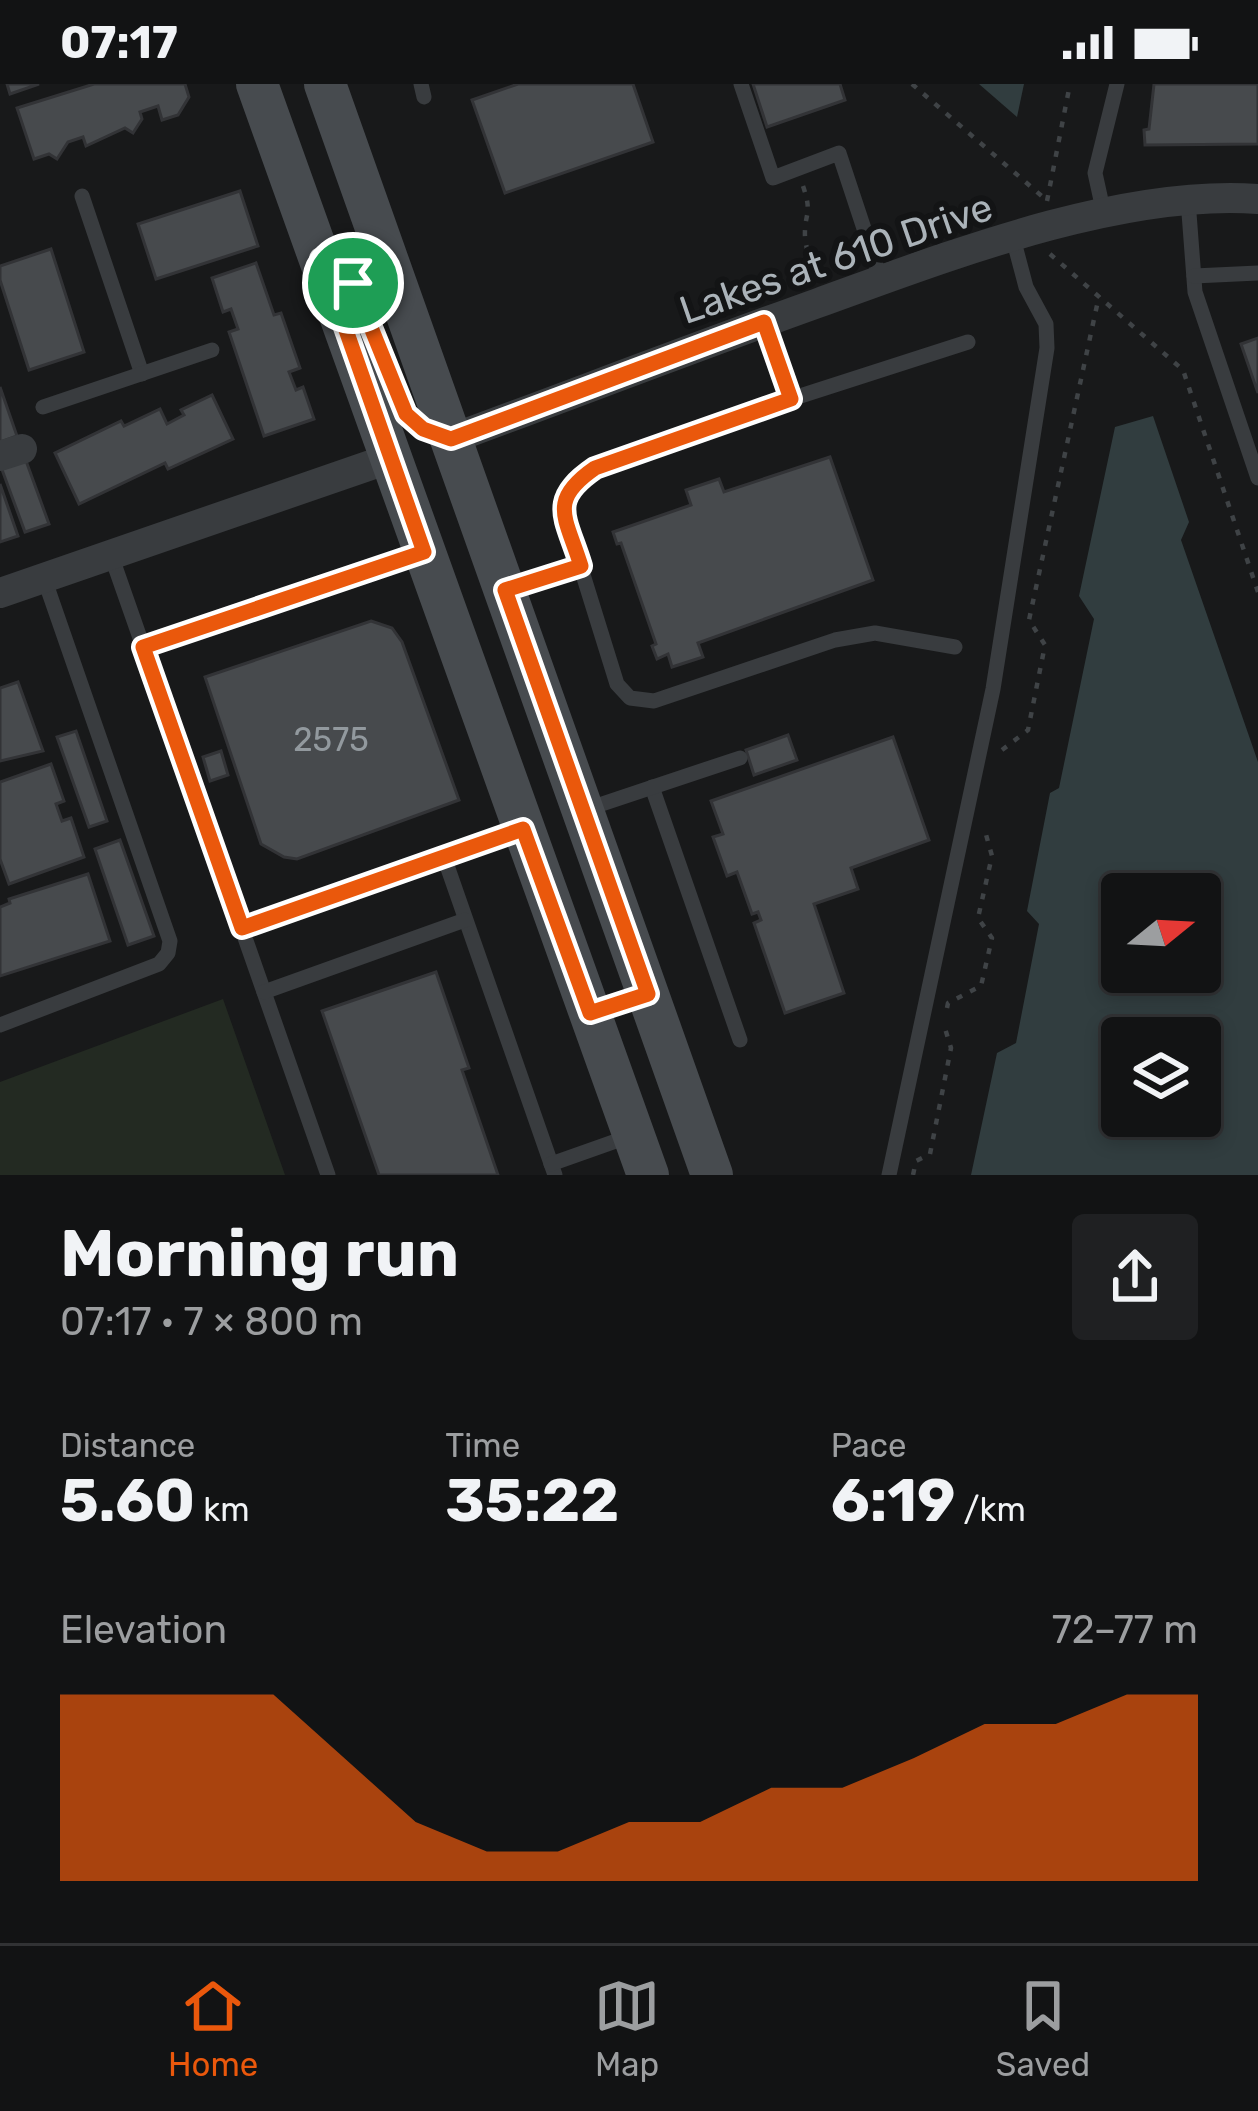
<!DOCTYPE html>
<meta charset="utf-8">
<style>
body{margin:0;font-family:Rubik,sans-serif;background:#1f2022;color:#f1f3f6;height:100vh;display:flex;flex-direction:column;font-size:45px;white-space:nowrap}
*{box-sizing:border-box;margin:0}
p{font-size:39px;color:#9c9ea0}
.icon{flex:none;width:66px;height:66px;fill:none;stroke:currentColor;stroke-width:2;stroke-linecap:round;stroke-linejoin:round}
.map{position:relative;height:1091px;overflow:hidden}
.sheet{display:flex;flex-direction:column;background:#121314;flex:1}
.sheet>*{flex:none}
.needle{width:78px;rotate:72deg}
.controls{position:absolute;left:1101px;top:789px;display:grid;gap:24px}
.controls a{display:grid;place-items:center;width:120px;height:120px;border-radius:12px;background:#121314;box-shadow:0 6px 18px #0003,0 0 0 3px #313234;font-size:60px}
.pin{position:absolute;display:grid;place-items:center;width:102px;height:102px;color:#fff;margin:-51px;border:6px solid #fff;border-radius:50%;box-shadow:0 3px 12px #0007}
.round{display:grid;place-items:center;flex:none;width:126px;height:126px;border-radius:12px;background:#1f2022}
.head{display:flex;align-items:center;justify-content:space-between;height:204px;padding:0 60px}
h1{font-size:66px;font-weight:700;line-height:90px}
.stats{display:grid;grid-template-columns:repeat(3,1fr);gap:18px;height:204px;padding:12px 60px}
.stats div{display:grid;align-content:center}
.stats b{font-size:60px;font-weight:700}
.stats small{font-size:33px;font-weight:400}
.stats p{font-size:33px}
.chart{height:336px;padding:24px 60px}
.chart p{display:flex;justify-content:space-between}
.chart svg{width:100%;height:216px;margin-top:12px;fill:#ea580c;opacity:.7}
.status{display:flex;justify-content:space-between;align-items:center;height:84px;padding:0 60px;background:#121314;direction:ltr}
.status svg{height:33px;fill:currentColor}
.menu{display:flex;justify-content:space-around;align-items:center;height:168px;border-top:3px solid #313234;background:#121314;font-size:33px;color:#9c9ea0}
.menu a{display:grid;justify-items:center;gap:6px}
.menu .selected{color:#ea580c}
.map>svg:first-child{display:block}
</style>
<div class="status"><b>07:17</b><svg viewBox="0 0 49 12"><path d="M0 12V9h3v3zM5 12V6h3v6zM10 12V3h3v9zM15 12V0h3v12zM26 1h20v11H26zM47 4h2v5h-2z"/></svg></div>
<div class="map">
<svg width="1258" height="1091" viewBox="0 0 1258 1091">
<rect width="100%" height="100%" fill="#18191a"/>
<polygon fill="#232a22" points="223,915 285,1091 0,1091 0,998"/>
<g fill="#313d3f" fill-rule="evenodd">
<polygon points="979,0 1024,0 1017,33"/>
<path d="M1153 332 1189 438 1181 456 1258 678V1091H971L997 969 1016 959 1039 840 1027 827 1050 709 1059 704 1094 535 1079 512 1115 343ZM1122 810H1200V888H1122ZM1122 954H1200V1032H1122Z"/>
</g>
<g fill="#474a4d" stroke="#323336" stroke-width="3">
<polygon points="7,0 39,0 10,10"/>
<polygon points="94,0 185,0 189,13 178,31 162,36 158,22 140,28 142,35 133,49 125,44 86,62 83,53 68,58 57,75 49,70 34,75 17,24"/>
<polygon points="518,0 633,0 653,58 505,109 472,16"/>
<polygon points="753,0 840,0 845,16 767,43"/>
<polygon points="1154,0 1258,0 1258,60 1145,61 1144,46 1149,45"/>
<polygon points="240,107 258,162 156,195 138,140"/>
<polygon points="51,165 84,268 29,286 0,196 0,182"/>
<polygon points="256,179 274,231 281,229 300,284 289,288 296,306 303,303 314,335 264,352 229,248 238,245 231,225 223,228 212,194"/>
<polygon points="1258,254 1258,309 1241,260"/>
<polygon points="0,303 17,352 0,358"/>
<polygon points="212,311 233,355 168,385 165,379 79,420 55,369 121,337 124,342 160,325 167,340 184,331 181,326"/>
<polygon points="830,373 873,496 698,559 703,573 672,583 668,570 657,575 652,562 656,560 621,459 617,460 613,448 691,421 686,406 719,395 724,408"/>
<polygon points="25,374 49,440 25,448 1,383"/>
<polygon points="0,400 18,452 0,458"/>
<polygon points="371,537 392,544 402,558 459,716 297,775 284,773 261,760 205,593"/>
<polygon points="18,598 43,667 0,677 0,604"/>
<polygon points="76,647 107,737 89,743 57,653"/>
<polygon points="788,651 797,676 754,691 746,666"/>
<polygon points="893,653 929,756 851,784 858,805 814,820 844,909 785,929 754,839 761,836 758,828 752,830 737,788 727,792 713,753 723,750 711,717"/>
<polygon points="221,667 228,691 210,697 203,673"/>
<polygon points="51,680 64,717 56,720 62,737 71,734 84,773 9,800 0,775 0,698"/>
<polygon points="120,756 154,852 128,861 95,765"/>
<polygon points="88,790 110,857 0,892 0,823 10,819 9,815"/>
<polygon points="436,888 469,984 462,986 498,1091 379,1091 322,927"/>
</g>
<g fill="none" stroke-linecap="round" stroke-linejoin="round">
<g stroke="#3f4346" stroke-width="4.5" stroke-dasharray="6 9" stroke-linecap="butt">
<polyline points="912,0 1044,114"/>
<path d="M803 102C813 131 804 129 805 153 807 169 811 179 808 195"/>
<polyline points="1047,117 1070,0"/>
<polyline points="1050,170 1183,286 1258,508"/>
<polyline points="1002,666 1028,646 1045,561 1029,536 1099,212"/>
<polyline points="947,924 948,919 981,902 992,854 978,834 992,772 985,747"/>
<polyline points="913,1091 916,1077 930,1070 951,964 944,941"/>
</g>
<g stroke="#393c3f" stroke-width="15">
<polyline points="421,0 424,13"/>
<polyline points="741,0 773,94 839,69 881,196"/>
<polyline points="82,112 142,290"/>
<polyline points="1188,116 1195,208 1258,394"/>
<polyline points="1104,130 1095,89 1117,0"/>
<polyline points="1194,192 1258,189"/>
<polyline points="764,238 791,315 968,258"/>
<polyline points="791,315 595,384 570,401 562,423 617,600 630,614 654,617 835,556 875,549 955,563"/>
<polyline points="43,323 212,266"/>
<polyline points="111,471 328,1091"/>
<polyline points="510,504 581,482"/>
<polyline points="143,563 421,469"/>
<polyline points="652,703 740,956"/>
<polyline points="584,726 740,674"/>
<polyline points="444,773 555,1091"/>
<polyline points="242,844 520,746"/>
<polyline points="264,908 465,836"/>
<polyline points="0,941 159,880 168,869 170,857 44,494"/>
<polyline points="551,1080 633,1051"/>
<polyline points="889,1091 993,605 1047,264 1046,240 1026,203 1013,154"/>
</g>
<g stroke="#393c3f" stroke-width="30">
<path d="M451 355C573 310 695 263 818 219 948 172 1120 105 1258 115"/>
<polyline points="0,372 22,365"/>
<polyline points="0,509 394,373"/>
</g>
<g stroke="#474b4f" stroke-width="42">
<polyline points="257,0 648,1091"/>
<polyline points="325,0 712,1091"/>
</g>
</g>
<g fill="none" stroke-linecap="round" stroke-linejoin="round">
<g stroke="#fff" stroke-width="24">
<path id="route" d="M321 175 353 199 406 330 423 345 451 355 764 238 791 315 595 384C547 417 566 433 581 482L505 506 648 910 590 929 523 745 242 844 143 563 424 468Z"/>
</g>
<use href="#route" stroke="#ea580c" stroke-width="15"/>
</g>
<g text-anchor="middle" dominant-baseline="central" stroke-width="12" stroke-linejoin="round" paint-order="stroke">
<g font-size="33" fill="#92999e">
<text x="331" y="655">2575</text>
</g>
<g font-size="39" fill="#abb3b9" stroke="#131415">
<text transform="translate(836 175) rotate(-19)">Lakes at 610 Drive</text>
</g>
</g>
</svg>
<div class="controls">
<a><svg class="needle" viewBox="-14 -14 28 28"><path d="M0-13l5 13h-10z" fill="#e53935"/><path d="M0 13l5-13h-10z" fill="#9c9ea0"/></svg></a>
<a><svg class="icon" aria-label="layers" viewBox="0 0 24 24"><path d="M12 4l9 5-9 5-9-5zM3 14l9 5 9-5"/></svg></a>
</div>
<div class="pin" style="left:353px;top:199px;background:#1e9e55"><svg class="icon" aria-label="arrive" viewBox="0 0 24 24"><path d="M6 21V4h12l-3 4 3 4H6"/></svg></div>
</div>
<section class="sheet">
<div class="head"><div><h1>Morning run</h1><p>07:17 · 7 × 800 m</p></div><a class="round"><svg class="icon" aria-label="share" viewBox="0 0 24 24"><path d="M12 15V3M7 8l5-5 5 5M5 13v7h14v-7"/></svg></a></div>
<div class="stats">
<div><p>Distance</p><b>5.60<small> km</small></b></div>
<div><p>Time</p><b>35:22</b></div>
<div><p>Pace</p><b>6:19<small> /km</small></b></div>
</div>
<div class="chart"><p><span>Elevation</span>72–77 m</p>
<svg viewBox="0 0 160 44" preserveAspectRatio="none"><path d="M0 44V6L10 6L20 6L30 6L40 19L50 32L60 38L70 38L80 32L90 32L100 25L110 25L120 19L130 12L140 12L150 6L160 6V44z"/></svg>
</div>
</section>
<nav class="menu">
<a class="selected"><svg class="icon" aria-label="home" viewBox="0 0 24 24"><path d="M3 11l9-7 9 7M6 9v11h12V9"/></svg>Home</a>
<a><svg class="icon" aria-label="map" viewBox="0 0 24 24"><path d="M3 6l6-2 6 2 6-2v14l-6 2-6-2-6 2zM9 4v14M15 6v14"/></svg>Map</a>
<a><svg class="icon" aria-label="saved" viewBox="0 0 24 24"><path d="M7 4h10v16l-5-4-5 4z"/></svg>Saved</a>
</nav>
